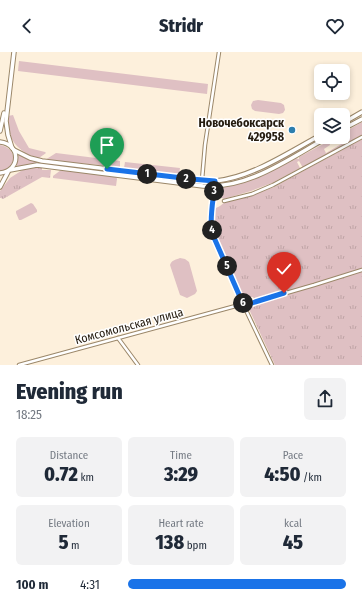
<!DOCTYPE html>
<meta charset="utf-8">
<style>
body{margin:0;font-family:"Fira Sans Condensed",sans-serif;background:#f2f2f3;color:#1f2937;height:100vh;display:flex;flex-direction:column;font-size:15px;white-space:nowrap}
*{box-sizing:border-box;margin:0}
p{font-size:13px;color:#747a83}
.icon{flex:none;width:22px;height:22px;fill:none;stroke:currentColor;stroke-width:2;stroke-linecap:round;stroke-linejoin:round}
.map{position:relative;height:313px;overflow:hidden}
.sheet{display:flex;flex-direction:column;background:#fff;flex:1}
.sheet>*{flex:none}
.buttons{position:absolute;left:314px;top:12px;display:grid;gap:8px}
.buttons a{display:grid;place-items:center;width:36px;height:36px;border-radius:6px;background:#fff;box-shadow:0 2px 6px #0003;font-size:20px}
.pin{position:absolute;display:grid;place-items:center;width:34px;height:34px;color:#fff;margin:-41px -17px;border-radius:50% 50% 50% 0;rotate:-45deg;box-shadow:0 0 4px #0007}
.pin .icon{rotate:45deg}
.km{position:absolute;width:20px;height:20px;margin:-10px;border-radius:50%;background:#222;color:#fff;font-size:11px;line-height:20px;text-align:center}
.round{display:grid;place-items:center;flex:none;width:42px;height:42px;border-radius:6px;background:#f2f2f3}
.headline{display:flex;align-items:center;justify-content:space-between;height:68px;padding:0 16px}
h1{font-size:22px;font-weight:800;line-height:30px}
.stats{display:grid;grid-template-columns:repeat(3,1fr);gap:6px;height:68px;padding:4px 16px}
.stats div{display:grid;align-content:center;border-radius:6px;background:#f2f2f3;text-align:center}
.stats b{font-size:20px;font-weight:800}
.stats small{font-size:11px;font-weight:400}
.stats p{font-size:11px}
ul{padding:0 16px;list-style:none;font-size:13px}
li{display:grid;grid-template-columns:64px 48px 1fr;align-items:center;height:30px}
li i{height:10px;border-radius:5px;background:#1a73e8}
header{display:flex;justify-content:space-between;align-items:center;height:52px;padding:0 16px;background:#fff;font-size:18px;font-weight:800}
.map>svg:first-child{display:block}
</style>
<header><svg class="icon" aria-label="back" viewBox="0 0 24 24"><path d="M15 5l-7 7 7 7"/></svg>Stridr<svg class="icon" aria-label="heart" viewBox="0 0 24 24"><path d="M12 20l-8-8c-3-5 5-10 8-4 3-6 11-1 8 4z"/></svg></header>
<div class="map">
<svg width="362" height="313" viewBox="0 0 362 313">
<defs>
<pattern id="park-tufts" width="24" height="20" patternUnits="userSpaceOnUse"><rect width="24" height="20" fill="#dfc0c3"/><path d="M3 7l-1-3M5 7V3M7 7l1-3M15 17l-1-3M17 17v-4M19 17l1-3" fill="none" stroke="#bfa4a6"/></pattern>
</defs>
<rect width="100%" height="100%" fill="#fdf0dc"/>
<g fill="#dfc0c3">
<polygon points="19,9 208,32 207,42 18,19"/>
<polygon points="258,48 281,51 284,53 285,58 283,61 279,62 255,59 252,57 251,53 253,49"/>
<path d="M13 63 19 79 29 96 45 100 46 101 39 106C23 103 9 90 7 73 7 70 7 67 8 64Z"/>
<polygon points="362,70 362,83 303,116 299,109 297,110 300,116 272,131 251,139 224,147 215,143 217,138 219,136 262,124 296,106 299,107 299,105 327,90 329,90 330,93 324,97 326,101 343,91 341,88 332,92 331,89 332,87 335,85 343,85 343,81"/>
<path d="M0 93C17 96 18 115 1 119H0Z"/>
<path d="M304 95 305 96C278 111 253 125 222 131V130L245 124 269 114Z"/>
<polygon points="56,101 120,109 120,115 45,108"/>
<polygon points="17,102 19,102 39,110 103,118 102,120 38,112 17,115"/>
<polygon points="125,110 180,116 179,122 124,116"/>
<polygon points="61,118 116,124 117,127 116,134 53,126 53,124"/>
<polygon points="31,151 33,152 37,158 37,160 21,168 19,168 16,161 16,159"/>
<path d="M180 206 185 207 189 210 197 239 195 242 187 246 180 243 170 213C172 208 175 208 180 206Z"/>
</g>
<g fill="url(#park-tufts)">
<polygon points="362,87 362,313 275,313 248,255 256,252 253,245 243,245 214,183 213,171 214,157 220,154 225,150 251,144 274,135"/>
<polygon points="36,115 42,115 42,118 51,118 50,126 42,125 3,147 1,146 0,146 0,139 10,126 24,117"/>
</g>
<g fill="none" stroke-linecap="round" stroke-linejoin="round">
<g stroke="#9b8769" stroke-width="4.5">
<g id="minor">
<polyline points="202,128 205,93 219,0"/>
<path d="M215 134C213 149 209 166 212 181L243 252 272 313"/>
<polyline points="224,149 252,142 273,133 362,85"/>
<polyline points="244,254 255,250 314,233 362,218"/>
<polyline points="118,286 138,313"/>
<polyline points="19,313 243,252"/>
</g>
</g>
<g stroke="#9b8769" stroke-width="5.5">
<g id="major">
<polyline points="343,71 362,60"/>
<polyline points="343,77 362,67"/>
<polyline points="0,79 4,61"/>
<path d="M0 90C21 92 21 119 0 121"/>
<polyline points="12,96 8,83 6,69 14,0"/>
<path d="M14 98 30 106 42 109 191 127C199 128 208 129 216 129 253 125 289 100 321 83"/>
<path d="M10 118 37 113 203 134C249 137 290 106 328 85"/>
<polyline points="0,135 8,120"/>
</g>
</g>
<use href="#minor" stroke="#fff" stroke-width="2.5"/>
<use href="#major" stroke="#fff" stroke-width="3.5"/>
</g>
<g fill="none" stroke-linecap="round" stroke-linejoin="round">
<g stroke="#fff" stroke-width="8">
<path id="route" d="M107 117 191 127 215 129C214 146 209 164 212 181L244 254 255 250 284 241"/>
</g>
<use href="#route" stroke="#1a73e8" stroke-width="5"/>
</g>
<circle fill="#2c7eae" stroke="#fff" stroke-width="1.5" cx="292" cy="78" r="4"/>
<g text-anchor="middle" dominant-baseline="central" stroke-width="3" stroke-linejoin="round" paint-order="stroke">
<g font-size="12" font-weight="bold" fill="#251c10" stroke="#fff" text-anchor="end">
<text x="284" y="71">Новочебоксарск<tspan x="284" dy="14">429958</tspan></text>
</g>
<g font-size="12" fill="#251c10" stroke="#fff">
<text transform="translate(129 274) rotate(-15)">Комсомольская улица</text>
</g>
</g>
</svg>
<div class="buttons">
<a><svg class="icon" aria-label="locate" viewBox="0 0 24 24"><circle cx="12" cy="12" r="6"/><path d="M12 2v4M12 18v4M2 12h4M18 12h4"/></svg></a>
<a><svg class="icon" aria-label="layers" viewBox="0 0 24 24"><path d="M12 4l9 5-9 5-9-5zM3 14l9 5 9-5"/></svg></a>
</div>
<div class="pin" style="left:107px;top:117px;background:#1e9e55"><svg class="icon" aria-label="arrive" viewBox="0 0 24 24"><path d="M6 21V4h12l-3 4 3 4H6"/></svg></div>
<div class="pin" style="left:284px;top:241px;background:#d93025"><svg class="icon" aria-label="check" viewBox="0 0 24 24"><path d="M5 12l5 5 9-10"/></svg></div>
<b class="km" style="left:147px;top:122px">1</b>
<b class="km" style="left:186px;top:127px">2</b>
<b class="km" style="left:214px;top:139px">3</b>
<b class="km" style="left:212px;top:178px">4</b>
<b class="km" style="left:227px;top:214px">5</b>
<b class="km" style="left:243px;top:251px">6</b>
</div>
<section class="sheet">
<div class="headline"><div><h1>Evening run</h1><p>18:25</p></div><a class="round"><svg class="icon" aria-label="share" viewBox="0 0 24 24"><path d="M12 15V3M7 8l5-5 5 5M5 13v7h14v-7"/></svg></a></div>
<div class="stats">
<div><p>Distance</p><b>0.72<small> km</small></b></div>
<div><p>Time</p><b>3:29</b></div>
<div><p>Pace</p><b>4:50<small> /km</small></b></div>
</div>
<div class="stats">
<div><p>Elevation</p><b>5<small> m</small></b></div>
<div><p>Heart rate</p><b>138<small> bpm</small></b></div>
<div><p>kcal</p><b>45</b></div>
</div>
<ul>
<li><b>100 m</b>4:31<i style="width:100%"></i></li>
</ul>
</section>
